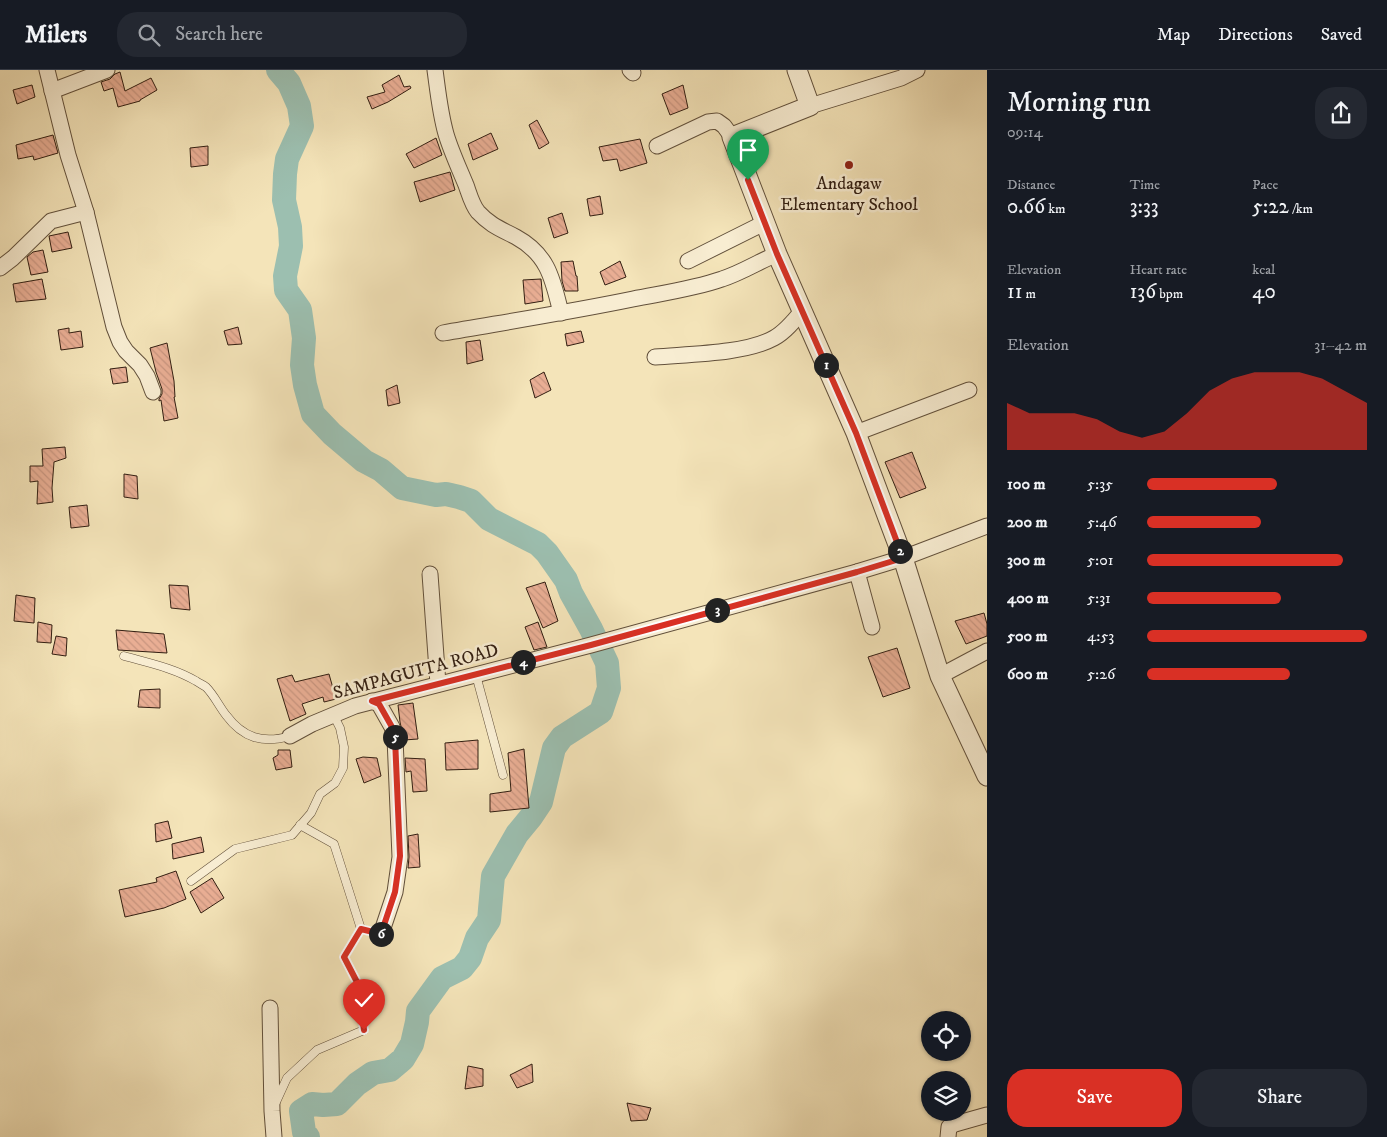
<!DOCTYPE html>
<meta charset="utf-8">
<style>
body{margin:0;font-family:"IM FELL DW Pica",serif;background:#242831;color:#f1f3f6;height:100vh;display:flex;flex-direction:column;font-size:19px;white-space:nowrap}
*{box-sizing:border-box;margin:0}
p{font-size:16px;color:#9ea1a6}
.icon{flex:none;width:28px;height:28px;fill:none;stroke:currentColor;stroke-width:2;stroke-linecap:round;stroke-linejoin:round}
.map{position:relative;flex:1;overflow:hidden}
.sheet{display:flex;flex-direction:column;background:#171b24;width:400px}
.sheet>*{flex:none}
.tools{position:absolute;left:921px;top:941px;display:grid;gap:10px}
.tools a{display:grid;place-items:center;width:50px;height:50px;border-radius:50%;background:#171b24;box-shadow:0 1px 4px #0004;font-size:25px}
.pin{position:absolute;display:grid;place-items:center;width:42px;height:42px;color:#fff;margin:-51px -21px;border-radius:50% 50% 50% 0;rotate:-45deg;box-shadow:0 0 5px #0007}
.pin .icon{rotate:45deg}
.km{position:absolute;width:25px;height:25px;margin:-12px;border-radius:50%;background:#222;color:#fff;font-size:14px;line-height:25px;text-align:center}
.round{display:grid;place-items:center;flex:none;width:52px;height:52px;border-radius:20px;background:#242831}
.overview{display:flex;align-items:center;justify-content:space-between;height:85px;padding:0 20px}
h1{font-size:28px;font-weight:600;line-height:38px}
.metrics{display:grid;grid-template-columns:repeat(3,1fr);gap:8px;height:85px;padding:5px 20px}
.metrics div{display:grid;align-content:center}
.metrics b{font-size:21px;font-weight:600}
.metrics small{font-size:14px;font-weight:400}
.metrics p{font-size:14px}
.chart{height:140px;padding:10px 20px}
.chart p{display:flex;justify-content:space-between}
.chart svg{width:100%;height:90px;margin-top:5px;fill:#d93025;opacity:.7}
.action{display:flex;gap:10px;margin-top:auto;padding:10px 20px}
.action a{flex:1;height:58px;border-radius:20px;background:#d93025;color:#fff;font-size:20px;font-weight:600;line-height:58px;text-align:center}
.action a+a{background:#242831;color:#f1f3f6}
ul{padding:0 20px;list-style:none;font-size:16px}
li{display:grid;grid-template-columns:80px 60px 1fr;align-items:center;height:38px}
li i{height:12px;border-radius:6px;background:#d93025}
header{display:flex;align-items:center;gap:30px;box-sizing:border-box;height:70px;padding:0 25px;background:#171b24;border-bottom:1px solid #363941}
header strong{font-size:24px}
nav{display:flex;gap:28px;margin-inline-start:auto;font-size:18px}
.search{width:350px;height:45px;background:#242831;display:flex;align-items:center;gap:12px;box-sizing:border-box;padding:0 18px;border-radius:20px;color:#9ea1a6;font-size:19px}
main{display:flex;flex:1;min-height:0}
.map>svg:first-child{display:block}
</style>
<header>
<strong>Milers</strong>
<div class="search"><svg class="icon" aria-label="search" viewBox="0 0 24 24"><circle cx="10" cy="10" r="6"/><path d="M15 15l6 6"/></svg>Search here</div>
<nav><a>Map</a><a>Directions</a><a>Saved</a></nav>
</header>
<main>
<div class="map">
<svg width="987" height="1067" viewBox="0 0 987 1067">
<defs>
<pattern id="building-back-hatch" width="6" height="6" patternUnits="userSpaceOnUse" patternTransform="scale(1.25)"><rect width="6" height="6" fill="#e9ae94"/><path d="M-1 5l2 2M0 0l6 6M5-1l2 2" fill="none" stroke="#c8957f"/></pattern>
</defs>
<rect width="100%" height="100%" fill="#f4e4b9"/>
<filter id="stains"><feTurbulence type="fractalNoise" baseFrequency=".004" numOctaves="4"/><feColorMatrix values="0 0 0 0 .2 0 0 0 0 .09 0 0 0 0 .02 0 0 0 .5 -.17"/></filter>
<radialGradient id="worn" r=".72"><stop offset=".6" stop-color="#630" stop-opacity="0"/><stop offset="1" stop-color="#630" stop-opacity=".3"/></radialGradient>
<g fill="none" stroke-linecap="round" stroke-linejoin="round">
<polyline stroke="#9cbfb0" stroke-width="24" points="278,0 289,13 299,36 302,56 287,89 285,104 284,130 290,157 291,176 285,206 286,220 300,240 304,268 302,295 305,315 313,344 332,364 364,391 381,400 402,418 436,425 446,424 459,427 471,431 489,449 538,474 547,483 566,510 571,523 591,559 607,593 609,618 601,642 562,667 554,678 541,732 531,747 517,764 493,806 489,850 477,868 470,888 462,898 442,908 418,941 417,952 412,974 403,989 390,1000 373,1003 357,1014 337,1034 323,1035 312,1034 301,1041 304,1062 308,1067"/>
</g>
<g fill="url(#building-back-hatch)" stroke="#321e11">
<polygon points="120,2 125,21 151,8 157,20 140,30 140,31 118,37 113,18 104,21 101,12 110,9 115,4"/>
<polygon points="399,5 404,17 410,16 411,18 388,32 372,39 367,27 385,22 382,15"/>
<polygon points="32,15 35,27 17,34 13,20"/>
<polygon points="683,15 688,38 670,45 662,24"/>
<polygon points="537,50 549,73 539,79 529,55"/>
<polygon points="491,63 498,79 473,90 468,74"/>
<polygon points="53,65 58,83 34,90 33,86 18,89 16,75"/>
<polygon points="436,68 442,85 414,98 406,84"/>
<polygon points="640,69 647,93 620,101 617,89 603,91 599,77"/>
<polygon points="208,76 208,95 191,97 190,78"/>
<polygon points="450,102 455,120 420,132 414,112"/>
<polygon points="600,126 603,144 590,146 587,129"/>
<polygon points="562,143 568,163 554,168 548,148"/>
<polygon points="68,162 72,178 52,182 49,166"/>
<polygon points="43,180 48,202 31,205 27,187 33,182"/>
<polygon points="573,191 576,206 577,206 578,221 565,221 562,211 561,192"/>
<polygon points="620,191 626,207 605,215 600,202"/>
<polygon points="42,209 46,229 16,232 13,214"/>
<polygon points="541,209 543,231 525,234 523,210"/>
<polygon points="238,257 242,274 228,275 224,261"/>
<polygon points="69,258 69,263 81,261 83,277 61,280 58,260"/>
<polygon points="581,261 584,272 567,276 565,264"/>
<polygon points="480,270 483,290 467,294 466,272"/>
<polygon points="167,273 174,311 175,327 174,327 178,348 164,351 161,330 159,331 159,329 162,324 162,319 156,302 150,278"/>
<polygon points="126,297 128,312 113,314 110,299"/>
<polygon points="544,302 551,320 535,328 530,310"/>
<polygon points="397,315 400,333 388,336 386,320"/>
<polygon points="65,377 66,388 54,392 52,418 53,432 37,434 38,411 30,412 30,396 43,396 42,379"/>
<polygon points="912,382 926,418 900,428 885,392"/>
<polygon points="124,404 137,406 138,429 124,427"/>
<polygon points="87,435 89,456 71,458 69,437"/>
<polygon points="545,512 558,551 543,558 526,518"/>
<polygon points="169,515 188,516 190,540 171,538"/>
<polygon points="16,525 35,528 34,553 14,551"/>
<polygon points="984,543 987,554 987,566 966,574 955,551"/>
<polygon points="38,552 52,555 51,573 37,572"/>
<polygon points="538,552 547,577 534,580 525,557"/>
<polygon points="116,560 164,564 167,583 118,580"/>
<polygon points="56,566 67,568 66,586 52,584"/>
<polygon points="897,578 910,618 883,627 868,587"/>
<polygon points="329,604 336,629 324,632 323,627 302,634 306,644 290,651 277,609 292,605 295,612"/>
<polygon points="160,619 160,638 138,637 140,620"/>
<polygon points="413,633 418,669 404,670 400,652 398,635"/>
<polygon points="478,670 478,699 446,700 445,673"/>
<polygon points="524,679 529,738 490,742 490,724 511,721 508,683"/>
<polygon points="278,680 290,680 292,697 276,700 273,688 278,685"/>
<polygon points="363,687 377,688 381,706 364,713 356,689"/>
<polygon points="405,688 425,689 427,721 413,722 411,701 406,702"/>
<polygon points="168,751 172,768 156,772 155,754"/>
<polygon points="418,764 420,797 408,798 409,787 408,766"/>
<polygon points="201,767 204,782 173,789 172,774"/>
<polygon points="176,801 186,829 164,838 125,847 119,820 157,812 156,808"/>
<polygon points="212,808 224,828 201,843 190,822"/>
<polygon points="532,994 533,1012 517,1018 510,1005"/>
<polygon points="468,996 483,999 483,1016 465,1019"/>
<polygon points="627,1033 651,1038 647,1050 631,1051"/>
</g>
<g fill="none" stroke-linecap="round" stroke-linejoin="round">
<g stroke="#62503b" stroke-width="9">
<g id="service">
<path d="M124 586C149 593 174 598 196 611 199 613 203 615 206 617 214 625 219 636 226 645 243 668 263 674 290 666"/>
<polyline points="476,605 503,705"/>
<polyline points="300,755 334,774 361,859 381,864"/>
<polyline points="191,811 235,779 292,765 311,743 320,724 335,713 343,698 344,677 340,658 333,644"/>
<polyline points="276,1032 287,1008 317,980 364,960 358,914 344,887 361,859"/>
</g>
</g>
<g stroke="#62503b" stroke-width="17">
<g id="minor">
<polyline points="47,0 68,85 86,142 114,257 120,272 126,281 140,295 147,306 153,322"/>
<path d="M435 0C438 22 440 43 446 64 451 81 459 98 466 115 469 123 472 135 478 142 491 156 501 159 516 167 549 185 553 211 561 243"/>
<polyline points="630,0 633,3"/>
<polyline points="52,21 107,0"/>
<polyline points="810,36 901,8 917,0"/>
<polyline points="657,76 708,52 717,51 724,56 732,67"/>
<polyline points="688,191 764,153"/>
<polyline points="0,198 13,188 51,151 86,142"/>
<path d="M443 263C506 252 570 242 633 229 663 223 693 219 722 209 741 203 758 192 777 184"/>
<path d="M655 287C689 284 745 284 774 268 785 262 794 251 802 241"/>
<polyline points="856,363 969,320"/>
<polyline points="857,502 872,557"/>
<polyline points="430,504 438,614"/>
<polyline points="940,606 987,581"/>
<polyline points="372,631 379,634 392,657 395,668 400,787 395,822 381,864"/>
<polyline points="290,666 312,654 355,636 591,575 857,502 903,488 987,456"/>
<polyline points="270,938 272,1041 274,1067"/>
<polyline points="948,1067 949,1057 955,1054 987,1045"/>
</g>
</g>
<g stroke="#62503b" stroke-width="21">
<polyline id="tertiary" points="797,0 810,36 732,67 777,184 856,363 903,488 940,606 987,706"/>
</g>
<use href="#service" stroke="#f8edd2" stroke-width="8"/>
<use href="#minor" stroke="#f8edd2" stroke-width="15"/>
<use href="#tertiary" stroke="#f8edd2" stroke-width="19"/>
</g>
<g fill="none" stroke-linecap="round" stroke-linejoin="round">
<g stroke="#fff" stroke-width="10">
<polyline id="route" points="364,960 358,914 344,887 361,859 381,864 395,822 400,786 395,668 392,657 379,634 372,631 591,575 857,502 903,488 856,363 777,184 748,110"/>
</g>
<use href="#route" stroke="#d93025" stroke-width="6"/>
</g>
<circle fill="#8f2418" stroke="#f8edd2" stroke-width="2" cx="849" cy="95" r="5"/>
<g text-anchor="middle" dominant-baseline="central" stroke-width="5" stroke-linejoin="round" paint-order="stroke">
<g font-size="18" fill="#321e11" stroke="#f8edd2">
<text x="849" y="114">Andagaw<tspan x="849" dy="21">Elementary School</tspan></text>
</g>
<g font-size="18" fill="#321e11" stroke="#f8edd2">
<text transform="translate(416 602) rotate(-15)">SAMPAGUITA ROAD</text>
</g>
</g>
<rect width="100%" height="100%" filter="url(#stains)"/>
<rect width="100%" height="100%" fill="url(#worn)"/>
</svg>
<div class="tools">
<a><svg class="icon" aria-label="locate" viewBox="0 0 24 24"><circle cx="12" cy="12" r="6"/><path d="M12 2v4M12 18v4M2 12h4M18 12h4"/></svg></a>
<a><svg class="icon" aria-label="layers" viewBox="0 0 24 24"><path d="M12 4l9 5-9 5-9-5zM3 14l9 5 9-5"/></svg></a>
</div>
<div class="pin" style="left:748px;top:110px;background:#1e9e55"><svg class="icon" aria-label="arrive" viewBox="0 0 24 24"><path d="M6 21V4h12l-3 4 3 4H6"/></svg></div>
<div class="pin" style="left:364px;top:960px;background:#d93025"><svg class="icon" aria-label="check" viewBox="0 0 24 24"><path d="M5 12l5 5 9-10"/></svg></div>
<b class="km" style="left:826px;top:295px">1</b>
<b class="km" style="left:900px;top:481px">2</b>
<b class="km" style="left:717px;top:540px">3</b>
<b class="km" style="left:523px;top:592px">4</b>
<b class="km" style="left:395px;top:667px">5</b>
<b class="km" style="left:381px;top:864px">6</b>
</div>
<section class="sheet">
<div class="overview"><div><h1>Morning run</h1><p>09:14</p></div><a class="round"><svg class="icon" aria-label="share" viewBox="0 0 24 24"><path d="M12 15V3M7 8l5-5 5 5M5 13v7h14v-7"/></svg></a></div>
<div class="metrics">
<div><p>Distance</p><b>0.66<small> km</small></b></div>
<div><p>Time</p><b>3:33</b></div>
<div><p>Pace</p><b>5:22<small> /km</small></b></div>
</div>
<div class="metrics">
<div><p>Elevation</p><b>11<small> m</small></b></div>
<div><p>Heart rate</p><b>136<small> bpm</small></b></div>
<div><p>kcal</p><b>40</b></div>
</div>
<div class="chart"><p><span>Elevation</span>31–42 m</p>
<svg viewBox="0 0 160 44" preserveAspectRatio="none"><path d="M0 44V21L10 26L20 26L30 26L40 29L50 35L60 38L70 35L80 26L90 15L100 9L110 6L120 6L130 6L140 9L150 15L160 21V44z"/></svg>
</div>
<ul>
<li><b>100 m</b>5:35<i style="width:59%"></i></li>
<li><b>200 m</b>5:46<i style="width:52%"></i></li>
<li><b>300 m</b>5:01<i style="width:89%"></i></li>
<li><b>400 m</b>5:31<i style="width:61%"></i></li>
<li><b>500 m</b>4:53<i style="width:100%"></i></li>
<li><b>600 m</b>5:26<i style="width:65%"></i></li>
</ul>
<div class="action"><a>Save</a><a>Share</a></div>
</section>
</main>
